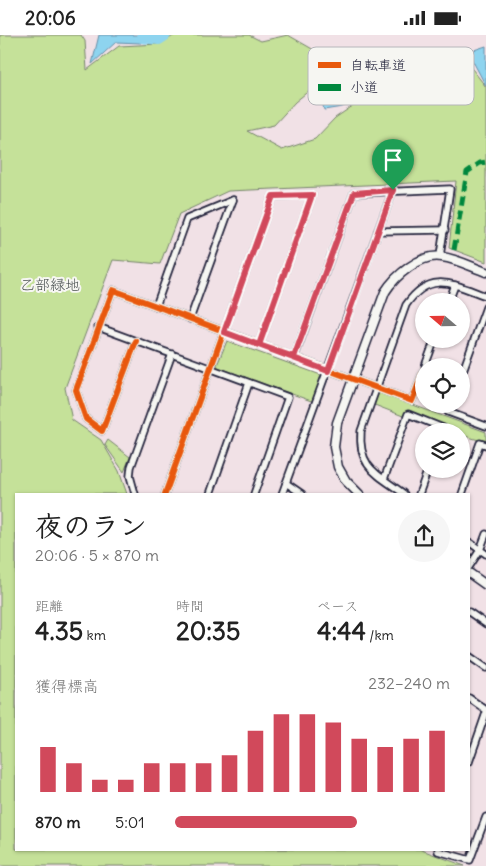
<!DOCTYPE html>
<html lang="ja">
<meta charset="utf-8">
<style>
body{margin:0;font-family:Delius,"Klee One",sans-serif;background:#f6f6f6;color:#222;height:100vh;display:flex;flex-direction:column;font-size:19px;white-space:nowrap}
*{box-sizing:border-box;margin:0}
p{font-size:16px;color:#767676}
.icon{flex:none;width:28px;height:28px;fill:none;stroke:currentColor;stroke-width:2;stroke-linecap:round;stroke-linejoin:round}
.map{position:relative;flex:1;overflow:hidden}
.side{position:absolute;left:15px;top:458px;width:455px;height:358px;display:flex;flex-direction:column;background:#fff;border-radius:0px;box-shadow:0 1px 4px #0004}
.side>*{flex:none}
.needle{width:32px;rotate:290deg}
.tools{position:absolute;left:415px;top:258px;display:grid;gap:10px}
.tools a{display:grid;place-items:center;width:55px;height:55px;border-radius:50%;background:#fff;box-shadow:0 1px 4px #0004;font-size:25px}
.pin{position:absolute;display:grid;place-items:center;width:42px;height:42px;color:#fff;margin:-51px -21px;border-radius:50% 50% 50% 0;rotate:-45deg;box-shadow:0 0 5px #0007}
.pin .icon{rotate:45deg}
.round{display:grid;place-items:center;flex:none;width:52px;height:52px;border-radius:26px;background:#f6f6f6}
.headline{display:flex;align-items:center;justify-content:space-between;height:85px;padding:0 20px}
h1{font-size:28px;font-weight:700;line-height:38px}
.metrics{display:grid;grid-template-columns:repeat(3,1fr);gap:8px;height:85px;padding:5px 20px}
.metrics div{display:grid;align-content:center}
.metrics b{font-size:25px;font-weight:700}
.metrics small{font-size:14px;font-weight:400}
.metrics p{font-size:14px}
.chart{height:140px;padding:10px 20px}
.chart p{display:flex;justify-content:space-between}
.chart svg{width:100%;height:90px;margin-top:5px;stroke:#d1495b;stroke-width:6}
ul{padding:0 20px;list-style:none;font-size:16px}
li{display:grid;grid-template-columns:80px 60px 1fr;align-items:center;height:38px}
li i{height:12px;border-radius:6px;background:#d1495b}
.status{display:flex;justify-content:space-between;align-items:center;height:35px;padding:0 25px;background:#fff;direction:ltr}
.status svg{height:14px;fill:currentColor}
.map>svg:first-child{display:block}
</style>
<div class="status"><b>20:06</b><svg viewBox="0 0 49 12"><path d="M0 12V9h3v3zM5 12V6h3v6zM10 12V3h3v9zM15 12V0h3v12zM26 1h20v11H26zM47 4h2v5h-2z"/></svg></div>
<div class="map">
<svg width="486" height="831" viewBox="0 0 486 831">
<rect width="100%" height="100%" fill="#f1e1e6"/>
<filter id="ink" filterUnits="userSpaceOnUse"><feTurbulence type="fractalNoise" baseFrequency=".02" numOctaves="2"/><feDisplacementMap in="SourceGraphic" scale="10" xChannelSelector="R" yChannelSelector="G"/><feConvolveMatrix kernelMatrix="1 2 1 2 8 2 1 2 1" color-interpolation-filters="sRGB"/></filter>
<g filter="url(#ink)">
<g fill="#c5e199" stroke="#74826a">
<polygon points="0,0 81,0 85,6 87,35 119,11 160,9 175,0 249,0 261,6 288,0 328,23 342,27 334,39 321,46 295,67 274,90 247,96 282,115 315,104 335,83 366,62 388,69 407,41 419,67 442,53 452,30 466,26 486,52 486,227 449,213 456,146 228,156 179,179 160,229 113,225 65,353 72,385 101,405 119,436 127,459 16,459 16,814 419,814 465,831 0,831"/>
<polygon points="227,306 321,340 322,342 314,367 218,332 217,330"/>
<polygon points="378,357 486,397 486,407 461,400 461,396 446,395 447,391 406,376 403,381 372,369"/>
<polygon points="108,405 130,422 124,437 105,410"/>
</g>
<g fill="#8ed4ef" stroke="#638da7">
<polygon points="99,0 142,0 141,8 116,7 92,29"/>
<polygon points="486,11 486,51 468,17"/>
<polygon points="331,37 342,39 364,60 342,72 324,75 319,52"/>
</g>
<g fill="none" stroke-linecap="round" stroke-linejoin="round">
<g stroke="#4d6983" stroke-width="1">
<polygon points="424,22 440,24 445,29 438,46 423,49 412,42 414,29"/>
<polygon points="425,29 436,31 433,40 424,43 419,40 419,33"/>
<polygon points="333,43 340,44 353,56 353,60 340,67 327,69 325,54"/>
</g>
<polyline stroke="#8ed4ef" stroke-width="12" points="142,2 159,4 165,0"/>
<g stroke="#22223b" stroke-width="9">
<g id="minor">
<polyline points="378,196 445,195"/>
<polyline points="449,266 455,250"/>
<polyline points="156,271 187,184 233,165"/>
<polyline points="190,284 233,165"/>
<polyline points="98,292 288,362 254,459"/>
<polyline points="136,306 102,396 86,384 76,355 113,255 412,366 424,335"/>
<polyline points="294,323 354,158 450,154 440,221"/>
<polyline points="425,331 435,304"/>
<polyline points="461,341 486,272"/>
<polyline points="451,369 448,377 486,391"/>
<polyline points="384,444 408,379 443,393 442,396"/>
<polyline points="286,448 302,459"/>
<polyline points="135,459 130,441 131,432 172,319"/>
<polyline points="165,459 273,161 312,160 259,310"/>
<polyline points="210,459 249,348"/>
<polyline points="282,459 393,155"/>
<path d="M404 459C377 439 358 433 361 396L406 270C430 235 453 249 486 261"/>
<polyline points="419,459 428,434"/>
<polyline points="462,459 480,408 486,410"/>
<polyline points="469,507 486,519"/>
<polyline points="469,532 480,515 486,499"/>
<polyline points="469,577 486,589"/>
<polyline points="469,621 486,633"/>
<polyline points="469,663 486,675"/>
<polyline points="469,727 486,678"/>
<polyline points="438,814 438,816 470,825 486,782"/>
</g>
</g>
<g stroke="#22223b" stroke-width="11">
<g id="tertiary">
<path d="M359 459 346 446 338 432 334 412 337 388 385 257C395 241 421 218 442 222 457 224 472 232 486 237"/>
<polyline points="469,538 486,550"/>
</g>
</g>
<use href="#minor" stroke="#f6f6f2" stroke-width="5.5"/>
<use href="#tertiary" stroke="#f6f6f2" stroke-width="8"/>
<polyline stroke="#00873e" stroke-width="5" stroke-dasharray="10 5" stroke-linecap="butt" points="454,215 467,137 480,128 486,127"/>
<g stroke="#f6f6f2" stroke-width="9">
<g id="cycleway">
<polyline points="136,306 102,396 86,384 76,355 113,255 412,366 424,335"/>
<polyline points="165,459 273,161 312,160 259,310"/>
</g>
</g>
<use href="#cycleway" stroke="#e8590c" stroke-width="6"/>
</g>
</g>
<g fill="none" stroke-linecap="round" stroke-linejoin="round" filter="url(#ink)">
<g stroke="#fff" stroke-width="10">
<polyline id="route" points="393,155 354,158 294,322 259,310 312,160 273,161 224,297 328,336 393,155"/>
</g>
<use href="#route" stroke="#d1495b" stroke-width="6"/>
</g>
<g text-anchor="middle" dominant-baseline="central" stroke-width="4" stroke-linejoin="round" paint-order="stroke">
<g font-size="15" fill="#4b5252" stroke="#f6f6f2">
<text x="50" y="249">乙部緑地</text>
</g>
</g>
<rect x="308" y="12" width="166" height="58" rx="8" fill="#f6f6f2" stroke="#b6b6bb" stroke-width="1"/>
<rect x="318" y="27" width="23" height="6" fill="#e8590c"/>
<rect x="318" y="49" width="23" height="7" fill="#00873e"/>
<g font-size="14" fill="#22223b">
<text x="350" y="35">自転車道</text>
<text x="350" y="57">小道</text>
</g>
</svg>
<div class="tools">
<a><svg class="needle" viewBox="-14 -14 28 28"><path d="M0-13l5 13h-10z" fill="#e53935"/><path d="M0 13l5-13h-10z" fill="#767676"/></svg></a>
<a><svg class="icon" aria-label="locate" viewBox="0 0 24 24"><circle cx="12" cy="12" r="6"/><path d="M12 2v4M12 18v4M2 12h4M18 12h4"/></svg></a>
<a><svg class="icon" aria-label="layers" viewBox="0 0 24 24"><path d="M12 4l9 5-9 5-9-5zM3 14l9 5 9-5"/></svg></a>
</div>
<div class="pin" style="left:393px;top:155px;background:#1e9e55"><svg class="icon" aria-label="arrive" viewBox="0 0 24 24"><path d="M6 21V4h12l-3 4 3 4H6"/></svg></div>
<section class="side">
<div class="headline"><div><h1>夜のラン</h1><p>20:06 · 5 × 870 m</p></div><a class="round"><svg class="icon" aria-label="share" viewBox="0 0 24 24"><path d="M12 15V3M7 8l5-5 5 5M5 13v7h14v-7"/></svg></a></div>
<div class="metrics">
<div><p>距離</p><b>4.35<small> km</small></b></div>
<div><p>時間</p><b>20:35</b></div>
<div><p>ペース</p><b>4:44<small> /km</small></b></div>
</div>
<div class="chart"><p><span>獲得標高</span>232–240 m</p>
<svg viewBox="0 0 160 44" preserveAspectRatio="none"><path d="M5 44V22M15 44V30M25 44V38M35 44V38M45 44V30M55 44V30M65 44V30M75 44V26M85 44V14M95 44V6M105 44V6M115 44V10M125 44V18M135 44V22M145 44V18M155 44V14"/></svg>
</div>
<ul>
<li><b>870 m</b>5:01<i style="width:66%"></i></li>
</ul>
</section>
</div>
